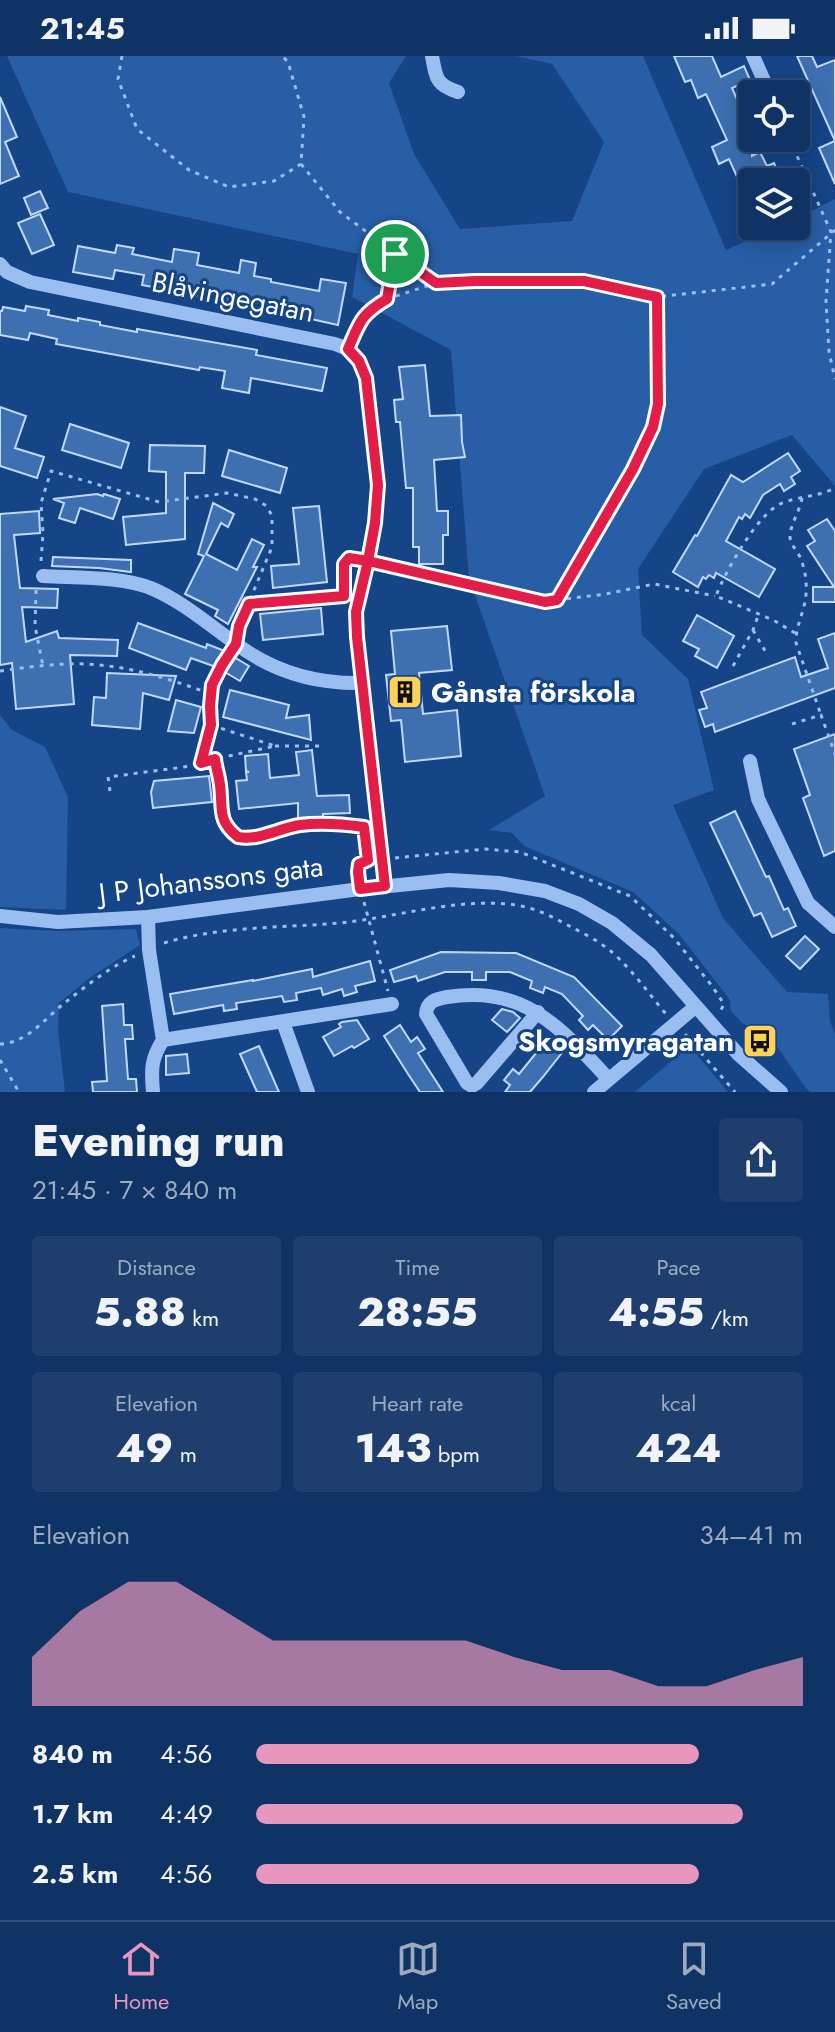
<!DOCTYPE html>
<meta charset="utf-8">
<style>
body{margin:0;font-family:Jost,sans-serif;background:#1e3f6e;color:#f1f3f6;height:100vh;display:flex;flex-direction:column;font-size:30px;white-space:nowrap}
*{box-sizing:border-box;margin:0}
p{font-size:26px;color:#9caabf}
.icon{flex:none;width:44px;height:44px;fill:none;stroke:currentColor;stroke-width:2;stroke-linecap:round;stroke-linejoin:round}
.map{position:relative;height:1036px;overflow:hidden}
.panel{display:flex;flex-direction:column;background:#103365;flex:1}
.panel>*{flex:none}
.controls{position:absolute;left:738px;top:24px;display:grid;gap:16px}
.controls a{display:grid;place-items:center;width:72px;height:72px;border-radius:8px;background:#103365;box-shadow:0 4px 20px #0003,0 0 0 2px #304e79;font-size:40px}
.pin{position:absolute;display:grid;place-items:center;width:68px;height:68px;color:#fff;margin:-34px;border:4px solid #fff;border-radius:50%;box-shadow:0 2px 8px #0007}
.round{display:grid;place-items:center;flex:none;width:84px;height:84px;border-radius:8px;background:#1e3f6e}
.summary{display:flex;align-items:center;justify-content:space-between;height:136px;padding:0 32px}
h1{font-size:44px;font-weight:800;line-height:60px}
.stats{display:grid;grid-template-columns:repeat(3,1fr);gap:12px;height:136px;padding:8px 32px}
.stats div{display:grid;align-content:center;border-radius:8px;background:#1e3f6e;text-align:center}
.stats b{font-size:40px;font-weight:800}
.stats small{font-size:22px;font-weight:400}
.stats p{font-size:22px}
.chart{height:224px;padding:16px 32px}
.chart p{display:flex;justify-content:space-between}
.chart svg{width:100%;height:144px;margin-top:8px;fill:#e797bd;opacity:.7}
ul{padding:0 32px;list-style:none;font-size:26px}
li{display:grid;grid-template-columns:128px 96px 1fr;align-items:center;height:60px}
li i{height:20px;border-radius:10px;background:#e797bd}
.status{display:flex;justify-content:space-between;align-items:center;height:56px;padding:0 40px;background:#103365;direction:ltr}
.status svg{height:22px;fill:currentColor}
.dock{display:flex;justify-content:space-around;align-items:center;height:112px;border-top:2px solid #304e79;background:#103365;font-size:22px;color:#9caabf}
.dock a{display:grid;justify-items:center;gap:4px}
.dock .active{color:#e797bd}
.map>svg:first-child{display:block}
</style>
<div class="status"><b>21:45</b><svg viewBox="0 0 49 12"><path d="M0 12V9h3v3zM5 12V6h3v6zM10 12V3h3v9zM15 12V0h3v12zM26 1h20v11H26zM47 4h2v5h-2z"/></svg></div>
<div class="map">
<svg width="835" height="1036" viewBox="0 0 835 1036">
<rect width="100%" height="100%" fill="#154487"/>
<g fill="#275ea5">
<polygon points="7,0 406,0 389,27 414,98 460,173 572,165 604,86 552,8 516,0 643,0 726,194 780,170 796,170 796,163 835,143 835,430 792,379 704,413 638,513 642,579 688,623 714,734 673,749 723,862 787,936 828,938 830,965 835,979 835,1036 810,1036 805,1031 776,989 741,966 731,955 730,944 679,878 633,836 524,790 512,777 489,774 545,740 469,522 451,294 352,241 358,198 68,136"/>
<polygon points="0,659 12,674 45,691 68,741 66,854 0,851"/>
<polygon points="0,872 56,875 136,873 140,889 91,921 59,947 58,973 65,1036 0,1036"/>
<polygon points="686,993 693,994 728,1036 635,1036"/>
</g>
<g fill="#3d6fb1" stroke="#c0d9fb" stroke-width="2">
<polygon points="674,0 712,0 721,21 744,10 750,24 732,32 752,77 752,100 760,96 767,110 774,107 782,126 755,126 751,117 738,123 729,103 719,108 712,91 727,84 706,38 698,42 691,24 685,26"/>
<polygon points="797,0 812,0 817,11 835,4 835,128 819,92 835,85"/>
<polygon points="0,41 17,81 5,86 19,120 0,128"/>
<polygon points="40,135 48,152 31,159 24,142"/>
<polygon points="40,158 54,189 32,198 18,167"/>
<polygon points="117,189 134,192 132,198 172,206 174,193 199,197 197,209 239,217 241,204 256,207 254,220 271,223 271,226 319,235 321,223 346,227 338,269 275,255 276,250 236,242 235,249 210,245 211,242 142,229 144,219 115,214 113,223 73,216 78,190 115,197"/>
<polygon points="26,250 49,254 48,259 78,265 78,262 100,266 100,269 137,276 137,273 257,294 256,299 327,312 322,335 251,322 249,337 222,332 225,315 200,311 199,314 56,288 57,283 30,277 28,284 0,279 0,255 2,255 3,251 25,255"/>
<polygon points="425,309 430,360 461,359 462,386 465,401 434,404 437,455 448,455 448,479 443,479 443,508 419,508 419,491 413,491 413,432 406,432 400,366 396,366 394,344 403,343 399,311"/>
<polygon points="0,351 26,360 15,392 44,401 37,422 0,410"/>
<polygon points="70,368 129,387 121,412 62,394"/>
<polygon points="150,389 205,390 204,417 185,417 185,483 126,489 123,461 166,457 166,416 149,415"/>
<polygon points="229,394 287,412 280,437 222,420"/>
<polygon points="788,397 800,415 791,421 795,428 784,435 780,428 763,439 750,462 745,458 742,463 739,461 726,485 775,513 759,541 716,517 714,522 709,519 706,523 703,521 698,531 673,516 695,479 697,480 731,419 743,426"/>
<polygon points="97,438 103,440 104,438 120,443 113,463 80,452 75,467 59,462 64,447 53,443"/>
<polygon points="213,447 234,458 228,471 221,467 206,498 237,514 252,483 264,489 253,511 257,511 228,568 215,560 218,554 185,538 204,500 198,498"/>
<polygon points="319,450 327,526 273,532 271,510 299,508 293,452"/>
<polygon points="39,455 40,477 14,479 20,532 58,533 57,552 22,551 26,586 57,575 59,582 118,584 117,600 70,599 74,648 16,653 12,607 0,609 0,458"/>
<polygon points="827,463 835,475 835,546 813,546 813,531 834,531 807,490 815,485 808,474"/>
<polygon points="53,501 131,504 131,516 99,512 52,510"/>
<polygon points="321,552 323,578 263,584 260,558"/>
<polygon points="697,559 734,580 717,612 695,600 699,593 683,585"/>
<polygon points="138,567 206,592 207,588 222,594 249,610 240,625 216,611 191,602 186,614 129,592"/>
<polygon points="447,570 452,614 419,617 423,658 457,654 461,700 405,706 401,664 391,665 386,619 395,618 391,575"/>
<polygon points="835,577 835,632 715,676 713,668 705,671 699,654 707,652 701,636 795,601 801,621 828,612 818,583"/>
<polygon points="107,617 176,620 169,644 143,637 140,673 92,669 94,641 106,642"/>
<polygon points="230,634 289,649 286,662 309,659 311,684 223,661"/>
<polygon points="176,644 201,651 194,677 168,675"/>
<polygon points="835,678 835,795 824,800 803,742 810,739 794,693"/>
<polygon points="312,694 317,740 349,739 350,757 323,758 323,761 298,762 298,747 239,753 236,725 247,724 246,716 249,716 246,715 245,700 268,698 270,722 299,719 296,696"/>
<polygon points="209,720 212,746 153,752 151,736 154,725"/>
<polygon points="735,755 766,821 769,820 784,854 788,852 796,870 772,881 761,857 754,860 710,767"/>
<polygon points="805,880 819,893 800,913 786,900"/>
<polygon points="441,896 516,897 574,921 622,970 608,984 593,969 588,974 579,964 583,960 562,938 545,931 543,937 530,932 532,925 510,916 486,916 486,924 472,924 472,916 445,916 418,925 416,920 394,926 390,914"/>
<polygon points="370,905 375,925 355,930 357,936 344,940 342,933 323,939 321,932 296,937 297,944 284,946 282,940 236,947 237,953 224,955 223,949 174,958 170,938 253,924 253,925 312,913 313,921"/>
<polygon points="123,948 124,969 132,969 133,983 125,983 128,1023 136,1023 137,1036 93,1036 92,1026 107,1025 102,950"/>
<polygon points="502,953 513,956 520,962 507,976 492,964"/>
<polygon points="357,964 369,983 354,992 352,990 334,1000 323,981 341,971 339,968 342,966"/>
<polygon points="400,969 411,986 417,981 425,993 418,997 443,1036 420,1036 408,1018 384,980"/>
<polygon points="550,980 565,993 542,1022 530,1036 505,1036 510,1029 504,1024 513,1013 519,1018"/>
<polygon points="259,990 272,1020 279,1036 257,1036 240,998"/>
<polygon points="187,998 189,1017 166,1019 166,1000"/>
</g>
<g fill="none" stroke-linecap="round" stroke-linejoin="round">
<g stroke="#9abeef" stroke-width="3" stroke-dasharray="4 6" stroke-linecap="butt">
<polyline points="122,0 118,23 137,73 189,114 229,131 274,125 301,108 304,61 288,6 282,0"/>
<polyline points="789,82 831,176 826,245 829,296 835,323"/>
<polyline points="301,108 340,156 435,227"/>
<polyline points="388,241 395,198"/>
<polyline points="354,279 368,254 387,243 436,227 475,225 584,225 657,241 772,228 835,174"/>
<path d="M802 442C800 454 792 466 790 478 789 487 796 493 800 501 805 513 807 525 806 538 805 555 795 571 796 587L821 659"/>
<polyline points="41,505 43,477 41,447 51,415 159,446 227,437 255,443 265,449 272,459 272,491 239,570"/>
<polyline points="382,508 545,546 557,544 633,413 653,371 658,348 657,241"/>
<polyline points="344,531 344,508 350,502"/>
<polyline points="36,534 35,570 43,610"/>
<polyline points="557,544 606,538 654,528 715,540"/>
<polyline points="249,548 344,540"/>
<polyline points="753,574 768,600"/>
<path d="M795 577 773 564 716 540C725 516 757 459 780 448 798 440 818 441 835 432"/>
<polyline points="733,610 753,574 759,557"/>
<path d="M0 615C28 611 57 607 86 608 130 610 170 623 211 638"/>
<polyline points="792,668 821,659 835,698"/>
<path d="M211 669C210 641 212 623 228 599"/>
<polyline points="275,690 320,690"/>
<polyline points="201,707 211,669 275,690 215,703"/>
<path d="M110 735 108 721 184 711 215 703C216 712 219 720 220 729 223 753 216 764 238 781 259 785 279 772 300 769 321 766 343 768 364 771"/>
<polyline points="395,802 485,793 520,796 630,840 674,882 712,930 724,948 720,956"/>
<polyline points="358,819 359,808 368,804"/>
<polyline points="364,846 388,935"/>
<path d="M164 887C221 870 281 872 340 867 398 861 458 841 516 849 536 852 555 862 573 872 587 879 602 887 614 898 634 916 649 938 666 958"/>
<polyline points="685,978 695,990"/>
<polyline points="703,982 695,990 735,1036"/>
<path d="M0 988C28 987 46 961 67 945 87 929 113 909 135 900"/>
<polyline points="0,1004 19,1036"/>
</g>
<g stroke="#9abeef" stroke-width="14">
<path d="M432 0C436 22 436 29 458 36"/>
<polyline points="753,0 770,38"/>
<polyline points="0,208 7,216 30,226 335,288 348,293 359,305 366,322 378,429 375,467 356,556 357,581 385,830"/>
<path d="M43 520C75 522 123 520 153 533 183 546 208 568 235 587 273 616 315 628 362 627"/>
<polyline points="750,705 758,743 808,847 835,871"/>
<polyline points="0,860 58,866 148,861 360,833 449,824 499,827 545,835 579,848 612,867 651,899 738,998 781,1036"/>
<polyline points="148,861 149,894 163,984 392,948"/>
<path d="M538 956 477 1027 472 1030 467 1027 426 958C427 945 436 943 447 941 504 932 540 952 579 992 589 1002 599 1012 608 1023"/>
<polyline points="283,966 308,1036"/>
<path d="M153 1036C151 1013 151 1003 163 984"/>
<polyline points="594,1036 695,951"/>
</g>
</g>
<g fill="none" stroke-linecap="round" stroke-linejoin="round">
<g stroke="#fff" stroke-width="16">
<path id="route" d="M395 198 387 243C360 259 360 266 348 293L359 305 366 322 378 429 375 467 368 505 349 502 344 508V540L249 548 239 570 236 588 222 609 212 629 210 650 211 669 201 707 215 703C216 712 219 720 220 729 223 752 217 765 238 781 259 785 279 772 300 769 322 766 343 768 364 771L368 804 359 808 358 816 360 833 385 830 357 581 356 556 368 505 545 546 557 544 633 413 653 371 658 348 657 241 584 225H475L436 227 395 198"/>
</g>
<use href="#route" stroke="#e11d48" stroke-width="10"/>
</g>
<defs>
<g id="building-square" transform="scale(1.8)"><rect x="-9" y="-9" width="18" height="18" rx="4" fill="#ffd257" stroke="#154487"/><path d="M-4-6H4V6H1V3H-1V6H-4ZM-2.5-4.3h1.7v1.8h-1.7ZM.8-4.3h1.7v1.8H.8ZM-2.5-1h1.7V.8h-1.7ZM.8-1h1.7V.8H.8Z" fill="#111"/></g>
<g id="bus-square" transform="scale(1.8)"><rect x="-9" y="-9" width="18" height="18" rx="4" fill="#ffd257" stroke="#154487"/><path d="M-5-6H5V4H4V6H2V4H-2V6H-4V4H-5ZM-3.5-4V0h7V-4ZM-3.5 1.2v1.5H-2V1.2ZM2 1.2v1.5H3.5V1.2Z" fill="#111"/></g>
</defs>
<g fill-rule="evenodd">
<use href="#building-square" x="405" y="636"/>
<use href="#bus-square" x="760" y="985"/>
</g>
<g text-anchor="middle" dominant-baseline="central" stroke-width="6" stroke-linejoin="round" paint-order="stroke">
<g font-size="28" fill="#fff" stroke="#154487">
<text transform="translate(233 241) rotate(11)">Blåvingegatan</text>
<text transform="translate(211 824) rotate(-7)">J P Johanssons gata</text>
</g>
<g font-size="28" font-weight="bold" fill="#fff" stroke="#154487" text-anchor="start">
<text x="431" y="636">Gånsta förskola</text>
<text x="734" y="985" text-anchor="end">Skogsmyragatan</text>
</g>
</g>
</svg>
<div class="controls">
<a><svg class="icon" aria-label="locate" viewBox="0 0 24 24"><circle cx="12" cy="12" r="6"/><path d="M12 2v4M12 18v4M2 12h4M18 12h4"/></svg></a>
<a><svg class="icon" aria-label="layers" viewBox="0 0 24 24"><path d="M12 4l9 5-9 5-9-5zM3 14l9 5 9-5"/></svg></a>
</div>
<div class="pin" style="left:395px;top:198px;background:#1e9e55"><svg class="icon" aria-label="arrive" viewBox="0 0 24 24"><path d="M6 21V4h12l-3 4 3 4H6"/></svg></div>
</div>
<section class="panel">
<div class="summary"><div><h1>Evening run</h1><p>21:45 · 7 × 840 m</p></div><a class="round"><svg class="icon" aria-label="share" viewBox="0 0 24 24"><path d="M12 15V3M7 8l5-5 5 5M5 13v7h14v-7"/></svg></a></div>
<div class="stats">
<div><p>Distance</p><b>5.88<small> km</small></b></div>
<div><p>Time</p><b>28:55</b></div>
<div><p>Pace</p><b>4:55<small> /km</small></b></div>
</div>
<div class="stats">
<div><p>Elevation</p><b>49<small> m</small></b></div>
<div><p>Heart rate</p><b>143<small> bpm</small></b></div>
<div><p>kcal</p><b>424</b></div>
</div>
<div class="chart"><p><span>Elevation</span>34–41 m</p>
<svg viewBox="0 0 160 44" preserveAspectRatio="none"><path d="M0 44V29L10 15L20 6L30 6L40 15L50 24L60 24L70 24L80 24L90 24L100 29L110 33L120 33L130 38L140 38L150 33L160 29V44z"/></svg>
</div>
<ul>
<li><b>840 m</b>4:56<i style="width:81%"></i></li>
<li><b>1.7 km</b>4:49<i style="width:89%"></i></li>
<li><b>2.5 km</b>4:56<i style="width:81%"></i></li>
</ul>
</section>
<nav class="dock">
<a class="active"><svg class="icon" aria-label="home" viewBox="0 0 24 24"><path d="M3 11l9-7 9 7M6 9v11h12V9"/></svg>Home</a>
<a><svg class="icon" aria-label="map" viewBox="0 0 24 24"><path d="M3 6l6-2 6 2 6-2v14l-6 2-6-2-6 2zM9 4v14M15 6v14"/></svg>Map</a>
<a><svg class="icon" aria-label="saved" viewBox="0 0 24 24"><path d="M7 4h10v16l-5-4-5 4z"/></svg>Saved</a>
</nav>
